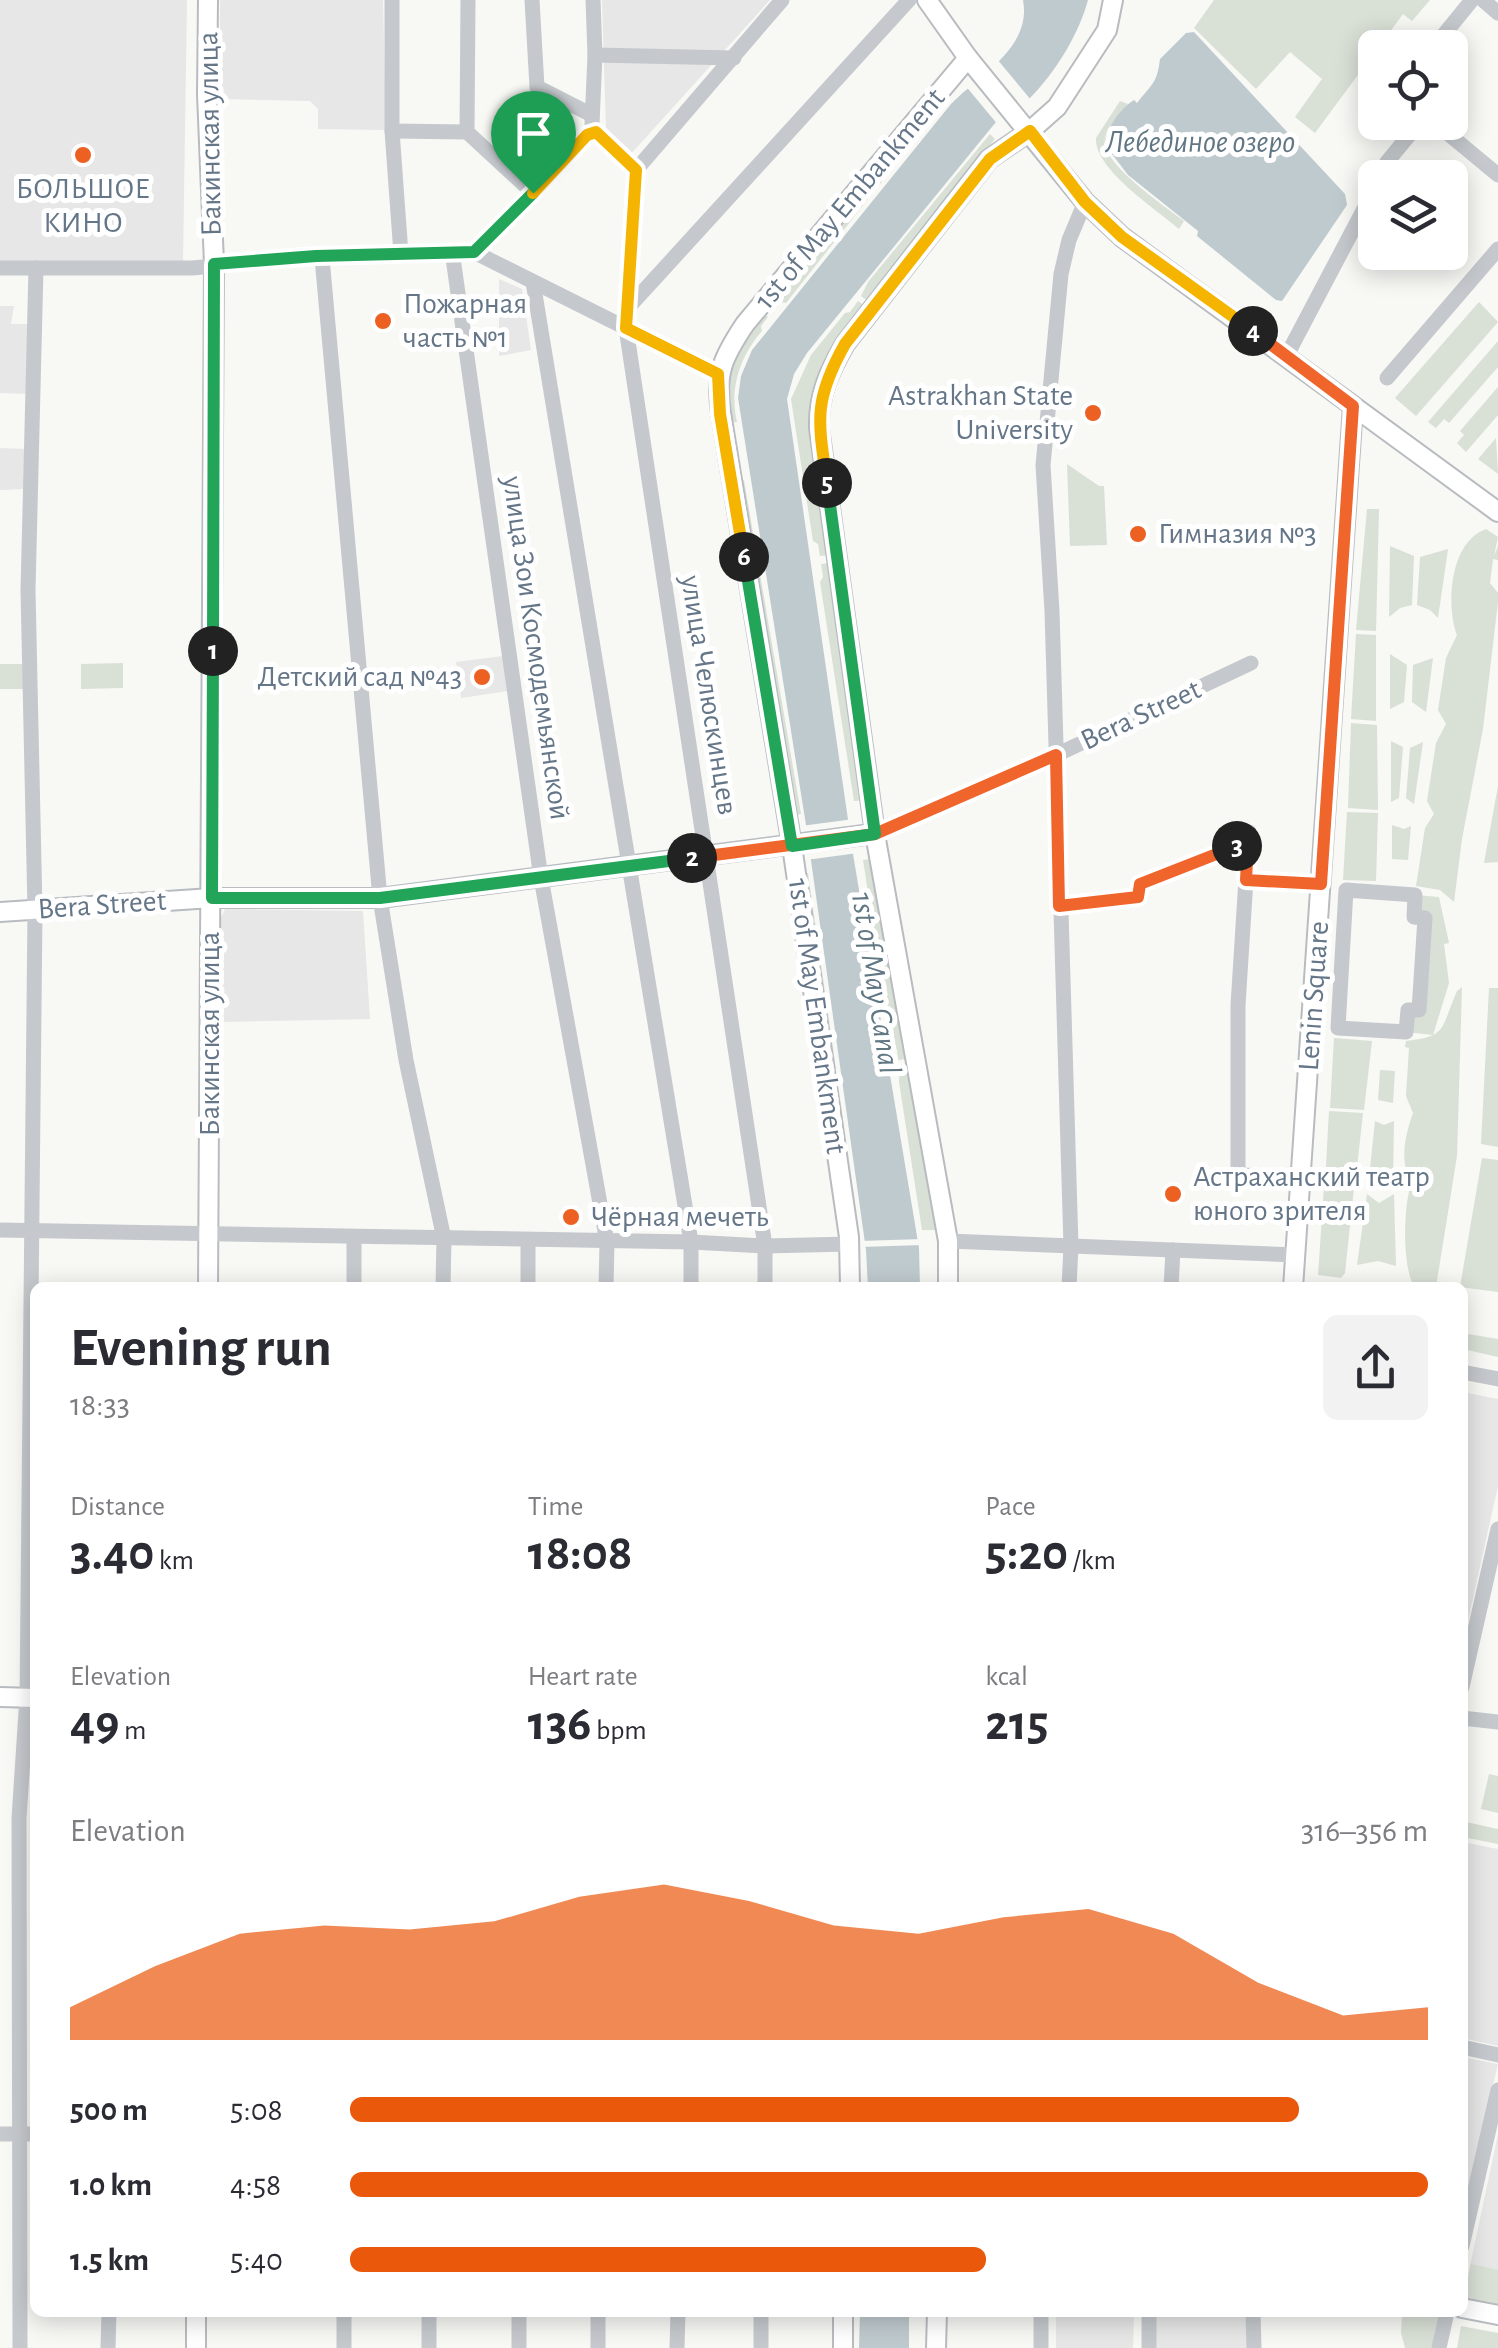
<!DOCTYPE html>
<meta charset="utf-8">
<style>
body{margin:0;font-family:"Alegreya Sans",sans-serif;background:#f2f2f3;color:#2b2b33;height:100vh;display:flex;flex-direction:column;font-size:38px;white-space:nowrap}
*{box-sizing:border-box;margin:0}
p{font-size:32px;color:#7c7c81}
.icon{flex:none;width:55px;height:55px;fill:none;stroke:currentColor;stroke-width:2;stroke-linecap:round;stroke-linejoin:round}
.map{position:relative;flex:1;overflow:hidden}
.details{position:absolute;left:30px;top:1282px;width:1438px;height:1035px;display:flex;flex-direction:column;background:#fff;border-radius:15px;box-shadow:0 5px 25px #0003}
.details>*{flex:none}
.fabs{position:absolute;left:1358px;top:30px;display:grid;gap:20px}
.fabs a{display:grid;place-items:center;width:110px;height:110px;border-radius:15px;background:#fff;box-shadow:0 5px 25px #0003;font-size:50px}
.pin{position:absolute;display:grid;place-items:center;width:85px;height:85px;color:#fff;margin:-102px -42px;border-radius:50% 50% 50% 0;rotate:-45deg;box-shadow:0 0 10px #0007}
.pin .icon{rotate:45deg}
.km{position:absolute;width:50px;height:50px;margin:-25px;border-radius:50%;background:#222;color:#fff;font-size:28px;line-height:50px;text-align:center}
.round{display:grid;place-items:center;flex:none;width:105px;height:105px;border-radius:15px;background:#f2f2f3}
.overview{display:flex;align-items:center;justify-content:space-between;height:170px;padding:0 40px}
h1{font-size:55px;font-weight:600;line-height:75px}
.metrics{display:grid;grid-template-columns:repeat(3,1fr);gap:15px;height:170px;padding:10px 40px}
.metrics div{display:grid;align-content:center}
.metrics b{font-size:50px;font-weight:600}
.metrics small{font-size:28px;font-weight:400}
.metrics p{font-size:28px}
.chart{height:280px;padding:20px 40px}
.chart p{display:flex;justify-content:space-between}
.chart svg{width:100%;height:180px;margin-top:10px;fill:#ea580c;opacity:.7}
ul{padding:0 40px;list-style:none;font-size:32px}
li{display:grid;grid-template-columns:160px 120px 1fr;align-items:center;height:75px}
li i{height:25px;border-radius:12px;background:#ea580c}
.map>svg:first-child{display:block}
</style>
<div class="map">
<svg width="1498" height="2348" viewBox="0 0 1498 2348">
<rect width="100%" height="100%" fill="#f8f8f5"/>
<g fill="#e6e7e6">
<polygon points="0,0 187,0 183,262 0,265"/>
<polygon points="220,0 383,0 386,130 318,129 318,109 310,101 220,99"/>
<polygon points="602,0 770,0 630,155 606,131"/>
<polygon points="499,279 522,289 531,350 499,356"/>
<polygon points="0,306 14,306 11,324 32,324 31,394 0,393"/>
<polygon points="0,448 27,449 25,489 0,490"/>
<polygon points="503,656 508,691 461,698 456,662"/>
<polygon points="225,909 363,911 370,1019 220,1022 221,918"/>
<polygon points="1462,1392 1498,1399 1498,1486 1463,1643"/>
<polygon points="1462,1842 1498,1849 1498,2046 1463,2038"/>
<polygon points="1462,2057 1498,2064 1463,2208 1462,2208"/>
<polygon points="1498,2134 1498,2306 1463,2299"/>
<polygon points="1056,2313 1134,2313 1133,2348 1056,2348"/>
<polygon points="1156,2313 1248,2313 1250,2348 1156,2348"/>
</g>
<g fill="#d9e0d6">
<polygon points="1214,0 1430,0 1412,21 1403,14 1315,133 1295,117 1322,79 1290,52 1256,89 1194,28"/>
<polygon points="945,89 951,94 786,303 780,302 774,311 769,309"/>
<path d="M1120 101 1128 104C1120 115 1103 129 1105 144 1108 168 1166 207 1184 221L1179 229C1156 209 1094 169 1096 138Z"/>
<polygon points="990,134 995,139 869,302 861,296 868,282"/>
<path d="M858 301 866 307C840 342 813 373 810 418L829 555 820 556 818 544 813 541 791 399 811 355 845 313 850 312Z"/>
<polygon points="1479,302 1498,322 1416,416 1395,398"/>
<path d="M764 314 768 317 761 326 762 331C740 356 729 389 737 422L728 423C719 369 732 353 764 314Z"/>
<polygon points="1498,341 1498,367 1449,423 1444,419 1436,428 1428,422"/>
<polygon points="1498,387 1498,415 1466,452 1457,443 1464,435 1460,431"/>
<polygon points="1496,438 1498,474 1478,459"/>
<polygon points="1067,464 1099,486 1104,486 1107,545 1070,546"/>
<polygon points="744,480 801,814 792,816 738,481"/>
<polygon points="1367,509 1379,509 1376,631 1356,630"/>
<path d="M1486 529 1498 537 1494 556 1498 546V560L1493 559 1490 583 1498 593V602L1483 729 1462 839 1454 902 1440 890 1416 886 1425 828 1434 814 1427 801 1436 743 1446 724 1438 710 1446 658 1457 635C1446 607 1449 542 1486 529Z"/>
<polygon points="1390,546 1414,556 1412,605 1400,608 1389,617"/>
<polygon points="1448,549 1438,618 1430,610 1417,605 1420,557"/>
<polygon points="830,563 865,800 854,801 820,582 823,577 821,564"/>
<polygon points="1356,634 1376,635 1376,721 1351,719"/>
<polygon points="1390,654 1407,665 1404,702 1390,709"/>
<polygon points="1433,658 1426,712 1412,702 1413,665"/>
<polygon points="123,663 123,688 81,689 81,664"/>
<rect x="0" y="664" width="27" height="25"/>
<polygon points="1351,723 1377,725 1378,810 1348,808"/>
<polygon points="1391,741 1403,747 1399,798 1391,802"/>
<polygon points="1423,742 1414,804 1406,798 1410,748"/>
<polygon points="1498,786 1498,862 1484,863"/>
<polygon points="1347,812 1378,813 1376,881 1343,880"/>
<polygon points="1392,825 1404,829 1411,826 1408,860 1392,859"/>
<polygon points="878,858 885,929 906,1059 898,1060 897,1049 892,1046 863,860"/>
<polygon points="808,873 836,1069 835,1076 830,1077 800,874"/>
<polygon points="1415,895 1439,897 1449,943 1444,944 1449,983 1433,1035 1406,1032 1418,1010 1424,918"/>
<path d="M1462 987 1457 1156 1436 1287H1414C1402 1265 1403 1205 1412 1181 1398 1162 1406 1133 1413 1113L1406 1096 1409 1048 1405 1047 1406 1041C1448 1036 1440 1030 1457 991Z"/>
<polygon points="1489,988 1498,988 1498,1147 1481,1144"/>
<polygon points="1334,1038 1372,1041 1364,1110 1330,1108"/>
<polygon points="907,1065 914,1106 922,1110 941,1230 922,1230 899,1082 900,1066"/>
<polygon points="1380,1070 1395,1071 1393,1103 1378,1100"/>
<polygon points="1329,1111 1363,1113 1355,1186 1325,1184"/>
<polygon points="1375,1121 1384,1125 1394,1121 1393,1180 1380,1173 1369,1178"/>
<polygon points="1482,1158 1498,1160 1498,1292 1460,1287"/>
<polygon points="1324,1187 1354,1188 1345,1273 1341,1278 1318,1275"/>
<polygon points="1367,1194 1379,1203 1394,1194 1396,1266 1378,1261 1357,1265"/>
<polygon points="1462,1333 1498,1339 1498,1357 1463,1349"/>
<polygon points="1489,1774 1498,1776 1498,1813 1481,1809"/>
<polygon points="1466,1822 1498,1829 1498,1844 1463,1837"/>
<polygon points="1471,2264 1498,2270 1498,2305 1464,2298"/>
<polygon points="1402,2314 1442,2316 1434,2348 1405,2348 1401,2333"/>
<polygon points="1461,2326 1498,2333 1498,2348 1457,2348"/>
</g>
<g fill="#bfcacf">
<path d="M1023 0H1088C1079 34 1055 73 1030 98 1020 108 1007 115 996 122L807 353 794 374 787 399 853 854 919 1248 920 1287 868 1288 866 1250 806 825 738 398 741 376 752 350 951 104C979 75 1032 48 1023 0Z"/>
<path d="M1194 32 1345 194 1347 205 1282 301 1276 300 1197 236 1198 231 1128 175 1105 145C1105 129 1120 109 1134 100L1137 103C1153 83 1157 83 1160 59L1186 33Z"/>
<polygon points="860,2313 909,2313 909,2348 859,2348"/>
</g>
<g fill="#f8f8f5">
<polygon points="997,59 1031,100 999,126 964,84"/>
<polygon points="854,819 858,853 806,860 801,826"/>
<polygon points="923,1239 924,1245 860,1247 859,1241"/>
</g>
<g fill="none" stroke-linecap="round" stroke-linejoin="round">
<g stroke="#b8bcc0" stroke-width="22">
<g id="major">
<polyline points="208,0 207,94 214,264 208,1288"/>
<polyline points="927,0 968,58 1085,202 1122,237 1498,512"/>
<polyline points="0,912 212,898 380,898 864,835"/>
<path d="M850 1288 849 1237 792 846 721 413C715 373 723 357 745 324L968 58"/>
<path d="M948 1288V1241L875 834 819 428C818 395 829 372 845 344L989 159 1030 131 1057 107 1107 30 1113 0"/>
<polyline points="1293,1288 1353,406"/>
<polyline points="0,1697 35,1698"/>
<polyline points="1462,2308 1498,2315"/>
<polyline points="196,2348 196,2312"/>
<polyline points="843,2348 843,2312"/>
<polyline points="936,2348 937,2312"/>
</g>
</g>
<g stroke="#c5c9cd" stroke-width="15">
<polyline points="392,0 392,131 401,254"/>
<polyline points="532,0 537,87 590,114"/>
<polyline points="593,0 595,55 592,124 595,132 636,170"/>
<polyline points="1483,0 1498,13"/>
<polyline points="1433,48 1472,0"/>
<polyline points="595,55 734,58"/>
<polyline points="1434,122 1498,175"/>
<polyline points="392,131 467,132 533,193"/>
<polyline points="467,132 468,0"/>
<polyline points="504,166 506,116 511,111 552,95"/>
<polyline points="636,170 626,328 765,1246 765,1288"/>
<polyline points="636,170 782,0"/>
<polyline points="1380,178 1387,162 1420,122"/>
<polyline points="452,251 541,878 607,1242 606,1288"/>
<polyline points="474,252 587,135 595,132"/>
<polyline points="322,258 380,898 406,1060 444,1239 443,1288"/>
<polyline points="0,268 192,268 316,257 474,252 718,374"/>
<polyline points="533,282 691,1242 691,1288"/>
<polyline points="627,309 909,0"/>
<polyline points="1287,355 1375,188"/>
<polyline points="1387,378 1498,249"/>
<polyline points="1249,832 1238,1005 1238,1175 1302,1177"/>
<polyline points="868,835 1056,755 1251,663"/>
<polyline points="1246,880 1321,884"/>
<polygon points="1346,890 1415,895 1414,917 1425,918 1419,1010 1408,1010 1406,1032 1338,1028"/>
<polyline points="1059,906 1138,897 1140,884 1248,841"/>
<polyline points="0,1230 691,1242 765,1246 850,1244"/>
<polyline points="948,1241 1296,1255"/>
<polyline points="354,1288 354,1237"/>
<polyline points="528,1288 528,1240"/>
<polyline points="1069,1288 1071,1246 1052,611 1043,465 1061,274 1069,240 1085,202"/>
<polyline points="1171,1288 1173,1250"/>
<polyline points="1462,1372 1498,1379"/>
<polyline points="1462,1687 1498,1529"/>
<polyline points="1462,1718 1498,1722"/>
<polyline points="1462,2047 1498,2055"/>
<polyline points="0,2134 35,2134"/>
<polyline points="1462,2246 1498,2090"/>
<polyline points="1253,2312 1254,2348"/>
<polyline points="20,2348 19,1818 27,1697 35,910 28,590 36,268"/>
<polyline points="108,2348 109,2312"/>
<polyline points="344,2348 344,2312"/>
<polyline points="429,2348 429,2312"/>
<polyline points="519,2348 519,2312"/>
<polyline points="598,2348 598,2312"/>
<polyline points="677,2348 678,2312"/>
<polyline points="761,2348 761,2312"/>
<polyline points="1041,2348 1041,2312"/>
<polyline points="1149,2348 1149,2312"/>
<polyline points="1439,2348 1447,2312"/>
</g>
<use href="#major" stroke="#fff" stroke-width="18"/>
</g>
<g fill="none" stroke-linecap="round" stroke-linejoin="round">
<g stroke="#fff" stroke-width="20">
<polyline id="split-1" points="213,651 214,264 316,256 474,252 533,193"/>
</g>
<g stroke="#fff" stroke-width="20">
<polyline id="split-2" points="213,651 212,898 380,898 692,858"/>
</g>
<g stroke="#fff" stroke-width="20">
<polyline id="split-3" points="692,858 875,834 1056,755 1059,906 1138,897 1140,884 1237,846"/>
</g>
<g stroke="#fff" stroke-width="20">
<polyline id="split-4" points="1237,846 1248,841 1246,880 1321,884 1353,406 1253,331"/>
</g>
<g stroke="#fff" stroke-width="20">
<path id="split-5" d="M827 483C818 420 813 401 845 344L990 159 1030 131 1085 202 1122 237 1253 331"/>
</g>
<g stroke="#fff" stroke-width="20">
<polyline id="split-6" points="744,557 792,846 875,834 827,483"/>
</g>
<g stroke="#fff" stroke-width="20">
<polyline id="split-7" points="533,193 587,135 596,132 636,170 626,328 718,374 720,414 744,557"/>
</g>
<use href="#split-1" stroke="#22a559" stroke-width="12"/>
<use href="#split-2" stroke="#22a559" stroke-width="12"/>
<use href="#split-3" stroke="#f0652b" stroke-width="12"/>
<use href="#split-4" stroke="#f0652b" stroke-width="12"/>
<use href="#split-5" stroke="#f5b400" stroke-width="12"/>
<use href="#split-6" stroke="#22a559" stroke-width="12"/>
<use href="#split-7" stroke="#f5b400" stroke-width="12"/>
</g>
<g fill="#ec6021" stroke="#fff" stroke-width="4">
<circle cx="83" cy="155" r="10"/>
<circle cx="383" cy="321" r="10"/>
<circle cx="1093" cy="413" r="10"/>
<circle cx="1138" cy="534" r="10"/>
<circle cx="482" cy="677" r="10"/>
<circle cx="1173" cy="1194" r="10"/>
<circle cx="571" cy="1217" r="10"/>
</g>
<g text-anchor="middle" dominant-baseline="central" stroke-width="10" stroke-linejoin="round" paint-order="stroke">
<g font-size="30" fill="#657688" stroke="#fff">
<text transform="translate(210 134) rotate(-91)">Бакинская улица</text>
<text transform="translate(850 199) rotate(-50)">1st of May Embankment</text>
<text transform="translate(536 648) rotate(82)">улица Зои Космодемьянской</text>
<text transform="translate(709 695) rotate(81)">улица Челюскинцев</text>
<text transform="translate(1141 715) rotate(-25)">Bera Street</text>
<text transform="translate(102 905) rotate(-4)">Bera Street</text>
<text transform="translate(1314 996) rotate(-86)">Lenin Square</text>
<text transform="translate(817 1016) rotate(82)">1st of May Embankment</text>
<text transform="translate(210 1034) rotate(-90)">Бакинская улица</text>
</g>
<g font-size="30" fill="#657688" stroke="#fff" text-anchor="start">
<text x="83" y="189" text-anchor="middle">БОЛЬШОЕ<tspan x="83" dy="34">КИНО</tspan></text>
<text x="403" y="304">Пожарная<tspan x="403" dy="34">часть №1</tspan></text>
<text x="1073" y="396" text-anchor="end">Astrakhan State<tspan x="1073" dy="34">University</tspan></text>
<text x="1158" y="534">Гимназия №3</text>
<text x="462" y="677" text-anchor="end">Детский сад №43</text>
<text x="1193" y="1177">Астраханский театр<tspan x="1193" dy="34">юного зрителя</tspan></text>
<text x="591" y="1217">Чёрная мечеть</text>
</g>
<g font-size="32" font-style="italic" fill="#617783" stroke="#fff">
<text x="1200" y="142">Лебединое озеро</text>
<text transform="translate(876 983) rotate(81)">1st of May Canal</text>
</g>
</g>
</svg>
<div class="fabs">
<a><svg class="icon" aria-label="locate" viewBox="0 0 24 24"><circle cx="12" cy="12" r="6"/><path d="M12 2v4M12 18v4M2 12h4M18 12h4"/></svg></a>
<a><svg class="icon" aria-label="layers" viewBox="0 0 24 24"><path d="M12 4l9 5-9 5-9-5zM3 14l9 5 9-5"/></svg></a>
</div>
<div class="pin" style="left:533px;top:193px;background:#1e9e55"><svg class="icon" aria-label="arrive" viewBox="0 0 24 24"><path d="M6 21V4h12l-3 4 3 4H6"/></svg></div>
<b class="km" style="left:213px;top:651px">1</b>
<b class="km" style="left:692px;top:858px">2</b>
<b class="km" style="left:1237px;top:846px">3</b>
<b class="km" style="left:1253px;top:331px">4</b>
<b class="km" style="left:827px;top:483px">5</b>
<b class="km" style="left:744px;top:557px">6</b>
<section class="details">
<div class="overview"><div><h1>Evening run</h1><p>18:33</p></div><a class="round"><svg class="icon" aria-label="share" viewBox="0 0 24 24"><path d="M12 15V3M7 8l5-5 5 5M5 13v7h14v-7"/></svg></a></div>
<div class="metrics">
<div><p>Distance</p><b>3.40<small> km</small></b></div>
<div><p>Time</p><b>18:08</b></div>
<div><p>Pace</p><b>5:20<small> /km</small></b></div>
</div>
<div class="metrics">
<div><p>Elevation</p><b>49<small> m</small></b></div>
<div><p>Heart rate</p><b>136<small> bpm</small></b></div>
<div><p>kcal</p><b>215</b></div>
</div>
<div class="chart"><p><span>Elevation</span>316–356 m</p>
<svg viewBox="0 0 160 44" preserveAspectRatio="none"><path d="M0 44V36L10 26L20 18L30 16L40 17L50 15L60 9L70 6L80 10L90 16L100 18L110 14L120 12L130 18L140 30L150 38L160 36V44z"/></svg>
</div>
<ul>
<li><b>500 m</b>5:08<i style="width:88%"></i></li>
<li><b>1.0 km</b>4:58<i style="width:100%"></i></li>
<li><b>1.5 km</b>5:40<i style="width:59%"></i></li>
</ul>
</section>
</div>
